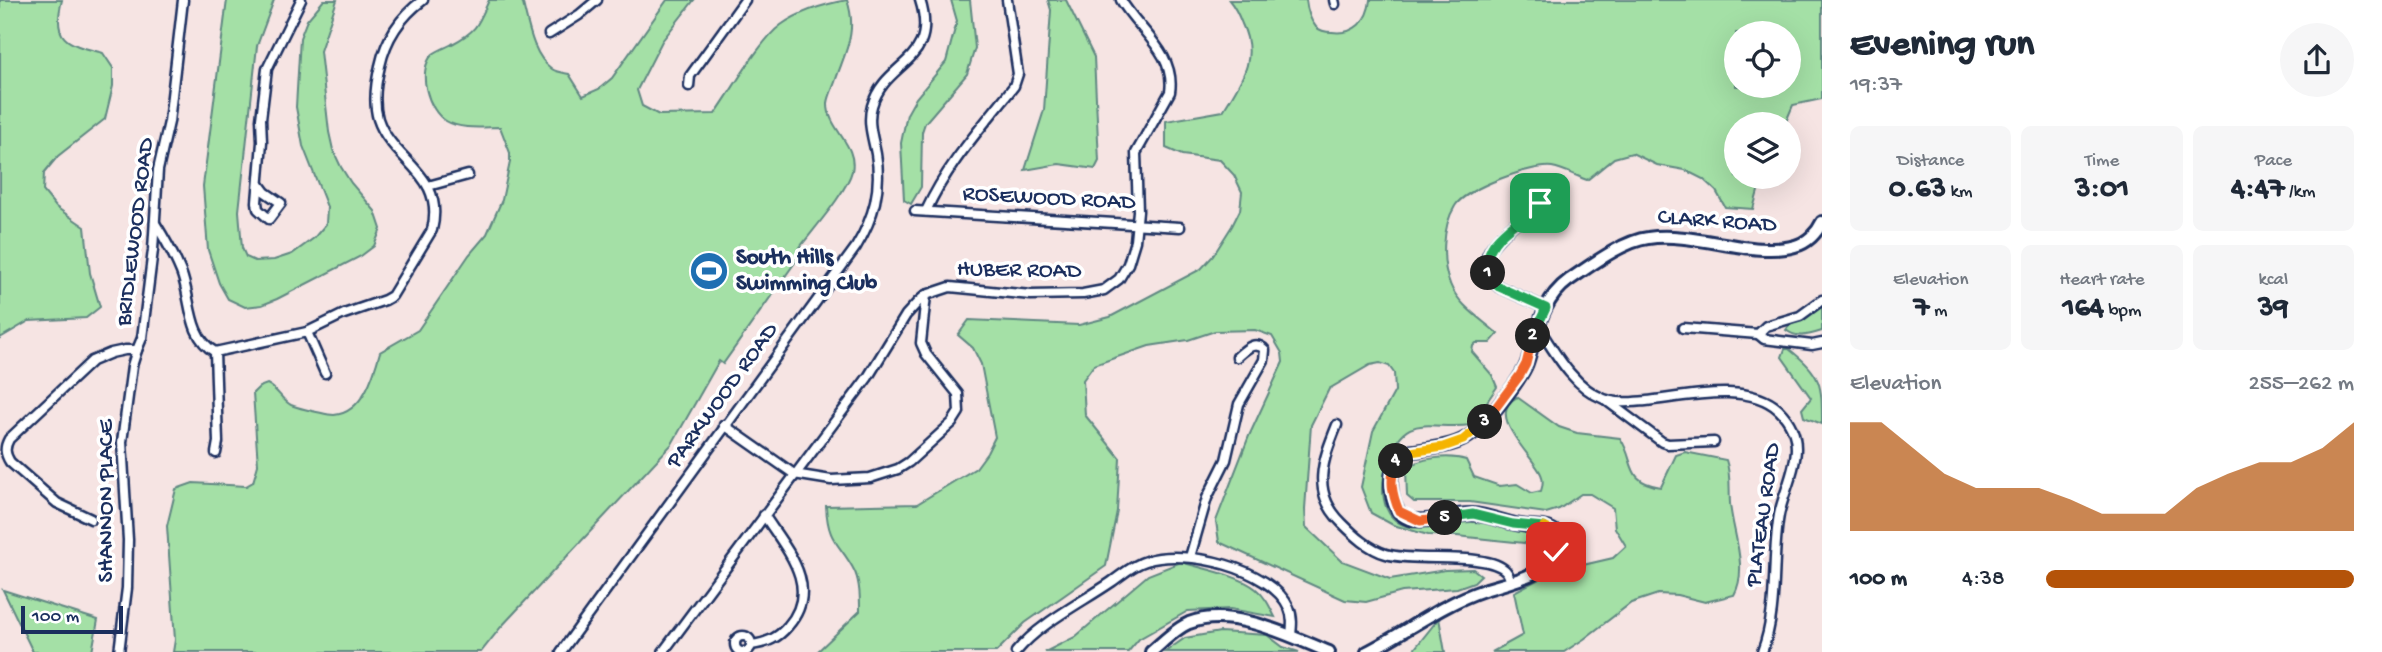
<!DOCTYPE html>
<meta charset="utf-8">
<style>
body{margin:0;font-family:"Gochi Hand",sans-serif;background:#f6f6f7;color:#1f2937;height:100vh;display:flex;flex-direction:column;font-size:26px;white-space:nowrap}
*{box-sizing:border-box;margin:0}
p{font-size:23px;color:#747a83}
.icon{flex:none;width:38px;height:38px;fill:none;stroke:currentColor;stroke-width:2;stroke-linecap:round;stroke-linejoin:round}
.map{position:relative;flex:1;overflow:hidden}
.drawer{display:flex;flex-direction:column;background:#fff;width:560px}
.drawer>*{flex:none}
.fabs{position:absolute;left:1724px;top:21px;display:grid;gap:14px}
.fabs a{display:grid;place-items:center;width:77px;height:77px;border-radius:50%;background:#fff;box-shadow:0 7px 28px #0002;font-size:35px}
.scale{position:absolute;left:21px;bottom:18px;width:102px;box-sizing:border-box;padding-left:7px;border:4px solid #1b2f5e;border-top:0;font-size:19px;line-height:24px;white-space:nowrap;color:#1b2f5e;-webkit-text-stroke:5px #fff;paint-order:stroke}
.pin{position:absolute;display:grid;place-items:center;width:60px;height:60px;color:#fff;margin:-30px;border-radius:14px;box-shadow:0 4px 10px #0006}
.km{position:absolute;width:35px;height:35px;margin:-18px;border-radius:50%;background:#222;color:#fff;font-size:19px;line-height:35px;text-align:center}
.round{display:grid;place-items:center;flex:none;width:74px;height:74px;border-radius:37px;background:#f6f6f7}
.summary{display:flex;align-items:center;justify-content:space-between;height:119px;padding:0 28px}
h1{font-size:38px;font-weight:700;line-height:52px}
.metrics{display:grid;grid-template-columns:repeat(3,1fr);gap:10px;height:119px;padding:7px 28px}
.metrics div{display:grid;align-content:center;border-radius:10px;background:#f6f6f7;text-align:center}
.metrics b{font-size:30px;font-weight:700}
.metrics small{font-size:19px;font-weight:400}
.metrics p{font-size:19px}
.chart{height:196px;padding:14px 28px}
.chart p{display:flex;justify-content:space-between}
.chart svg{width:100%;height:126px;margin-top:7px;fill:#b45309;opacity:.7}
ul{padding:0 28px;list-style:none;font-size:23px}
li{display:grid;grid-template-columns:112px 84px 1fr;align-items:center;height:52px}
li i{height:18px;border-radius:9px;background:#b45309}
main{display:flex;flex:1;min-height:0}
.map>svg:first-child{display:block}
</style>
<main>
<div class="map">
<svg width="1822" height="652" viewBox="0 0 1822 652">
<rect width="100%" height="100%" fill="#f6e4e3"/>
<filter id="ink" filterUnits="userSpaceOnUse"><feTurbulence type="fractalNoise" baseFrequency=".0143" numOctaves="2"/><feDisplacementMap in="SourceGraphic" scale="14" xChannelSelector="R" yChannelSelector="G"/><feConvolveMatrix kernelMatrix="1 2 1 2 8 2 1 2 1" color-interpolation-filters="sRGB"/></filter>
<g filter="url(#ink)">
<g fill="#a4e0a6" stroke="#608882" stroke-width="2" fill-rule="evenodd">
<path d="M0 0H62C51 42 69 44 103 53L113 68V86L105 119 58 156 44 173 43 191 56 207 85 227 90 273 100 307 86 318 29 321 0 338Z"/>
<polygon points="227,0 274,0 257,46 239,211 242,248 246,257 255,261 274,260 292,254 314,238 326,224 327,207 303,146 296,107 300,38 307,20 324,0 337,0 320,51 329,132 333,150 341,167 351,183 375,211 381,229 374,246 361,256 277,299 262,305 245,307 228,299 219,283 208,250 203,186"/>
<path d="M489 0H522C528 22 532 55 552 69 556 72 564 73 569 74L583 96 599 89 612 78 667 0H694L662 41 637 90 642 106 659 115 715 114C731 92 760 40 781 25 799 12 825 4 847 0 858 32 845 52 835 82 833 88 829 96 828 103 827 129 858 144 852 171 847 192 811 232 797 251L801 254 723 364 719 361 672 444 501 627 481 652H173L175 640 167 526 176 489 193 483 246 486 253 482 258 465 253 393 259 387 267 384C278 389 281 400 291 405 298 408 305 409 312 411 319 412 327 415 334 415 363 413 374 374 380 352L418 330 469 255 487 234 502 200 510 162V153L500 127C483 127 461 130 446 121 428 111 416 70 433 54 438 50 447 47 452 44 477 31 478 25 489 0Z"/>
<polygon points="951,0 970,0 975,48 967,74 925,123 922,132 921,187 911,204 904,200 901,143 907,114 916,98 946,62 957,21"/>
<polygon points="1048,0 1066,0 1094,57 1099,161 1095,169 1059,164 1025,170 1044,110 1051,10"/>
<path d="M1229 0H1306C1307 9 1310 20 1316 27 1320 31 1326 32 1332 32 1354 35 1368 21 1370 0H1822V99L1793 105 1785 124H1736V177H1762L1753 209 1725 207 1716 191 1703 179 1685 170 1657 165 1632 153 1614 158 1587 180C1576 176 1564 169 1552 167 1532 164 1465 189 1455 206 1442 227 1441 262 1450 284 1458 305 1481 319 1498 334L1490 343H1476L1473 346 1472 352 1492 375 1497 387 1471 425C1431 431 1405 409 1388 461 1380 484 1379 517 1406 526 1413 528 1425 528 1433 527 1446 527 1458 522 1471 522 1493 522 1529 531 1550 538L1543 545 1457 536 1428 535 1393 525 1371 513 1361 487 1373 431 1395 391 1394 373 1389 366 1380 363 1370 365 1329 389 1311 425 1305 509 1306 527 1342 561 1390 579 1445 570 1473 569 1481 575 1474 582 1457 588 1402 592 1366 602 1345 600 1219 542 1216 521 1249 436 1283 362 1282 353 1272 336 1255 330 1215 331 1188 340 1149 346 1094 365 1083 380 1085 415 1120 458 1117 511 1106 566 1025 623 996 652H817L860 611C860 598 860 584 855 572 840 542 828 545 826 506L917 504 976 468 987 453 995 437 981 364 973 348 958 335 969 320 1079 325 1110 317 1201 269 1213 256 1232 226 1240 210 1242 192 1234 175 1220 160 1182 155 1166 148V121L1223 111C1241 81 1259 59 1242 24 1239 16 1235 7 1229 0ZM1736 33H1788V86H1736Z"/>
<path d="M1822 306V331C1809 335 1797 339 1786 330L1789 326Z"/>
<path d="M1785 349H1789C1822 375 1822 384 1822 424L1804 417 1802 409 1811 398 1782 357Z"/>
<path d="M1517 397 1559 427 1577 433 1620 438C1636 461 1624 482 1661 487L1676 455 1685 452 1726 460C1731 474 1729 489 1730 503 1732 531 1749 568 1734 595L1705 602 1677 595 1658 594 1631 603 1584 639 1564 652H1492L1523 635 1514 592 1553 572 1613 558 1626 546 1615 528 1613 508 1590 494H1581L1559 509 1546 513 1470 502H1414L1407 496 1406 469C1419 457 1450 455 1466 460L1474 477 1500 486 1517 484 1532 493 1541 491C1543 485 1544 480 1541 474 1533 456 1484 414 1517 397Z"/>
<path d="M1181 562C1203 569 1239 575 1256 589 1265 596 1270 607 1275 617L1230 609 1188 611 1139 639 1128 652H1045L1075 637 1148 575Z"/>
<polygon points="3,590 98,620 92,652 33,652"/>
<polygon points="1439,618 1445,652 1412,652"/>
<polygon points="1220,632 1267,635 1283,647 1299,652 1165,652 1185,638"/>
</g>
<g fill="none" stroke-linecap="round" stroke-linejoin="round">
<g stroke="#1b2f5e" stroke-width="13">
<g id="street">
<polyline points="1334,0 1335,4"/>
<polyline points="549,34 579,15 597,0"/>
<polyline points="689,86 690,76 745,0"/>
<polyline points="259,184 265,192 281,203 269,219 258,209 257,202 262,142 261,119 267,69 301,0"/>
<polyline points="428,186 468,175"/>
<polyline points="915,211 1180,227"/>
<path d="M926 211C948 163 982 127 1014 86L1018 74 1007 0"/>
<path d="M1529 212 1527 207 1529 202 1535 200 1540 203 1542 208 1539 213 1534 215 1529 212C1508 230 1463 259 1499 287L1546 308"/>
<path d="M155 223C165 239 174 255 181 272 192 299 187 336 215 352L307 332 344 314 385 300 392 296 432 230C446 173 392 162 378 119 373 102 376 82 380 66 386 38 400 17 423 0"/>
<path d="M1537 325C1554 351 1573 387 1604 399 1617 404 1632 402 1646 401 1685 397 1748 381 1779 410 1790 421 1796 433 1796 448 1796 470 1783 494 1779 515 1771 560 1779 608 1762 652"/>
<polyline points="1683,328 1758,334 1766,326 1800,316 1822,300"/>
<polyline points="307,332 325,373"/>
<polyline points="1758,334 1764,339 1812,345 1822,343"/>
<polyline points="215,352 218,442 216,453"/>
<polyline points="1607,401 1662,442 1668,444 1714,442"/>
<polyline points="724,425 794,474 831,480 870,478 898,469 909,462 952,423 959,412 958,394 926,354 921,343 926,295"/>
<path d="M1337 425C1323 460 1310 492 1342 523 1355 536 1369 549 1386 554 1415 563 1488 551 1506 571 1509 574 1509 578 1511 581"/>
<path d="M91 519 57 503 10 462C5 454 4 448 9 439L92 361 111 353 125 350H137L142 338 153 250 158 170 169 122 183 0"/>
<path d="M1190 557 1207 498 1226 460 1239 404 1264 360 1265 350C1255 339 1245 350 1237 357"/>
<circle cx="743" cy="644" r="8"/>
<path d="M751 645C767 643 778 638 788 626 822 587 786 549 764 515"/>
<polyline points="119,652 127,588 128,540 122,442 132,366 137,350"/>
<path d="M561 652 856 247C874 217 882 189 876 154 873 138 867 122 872 106 885 60 940 63 920 0"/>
<path d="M663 652 868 377 906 315 918 302 926 295 950 287 1031 295 1083 294 1104 290 1119 279 1128 264 1135 241 1138 211 1136 153 1170 92C1176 53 1138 30 1121 0"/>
<path d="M1016 652C1040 623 1079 604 1110 583 1122 575 1132 565 1146 561 1185 548 1271 568 1289 608 1293 617 1292 626 1291 635"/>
</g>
</g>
<g stroke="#1b2f5e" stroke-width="16">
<g id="secondary">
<path d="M1151 652C1163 642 1175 629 1189 623 1232 606 1290 636 1329 652"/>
<path d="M1367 652C1406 632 1442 604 1484 590 1507 582 1545 577 1556 551 1559 545 1559 536 1554 531 1548 526 1537 527 1529 526 1509 525 1491 515 1472 514 1441 512 1392 543 1391 483 1391 473 1393 461 1402 454 1407 451 1416 451 1422 450 1439 447 1458 445 1472 434 1485 425 1522 378 1527 363 1537 333 1541 300 1569 280 1590 266 1623 241 1648 238 1694 231 1754 258 1795 246 1807 243 1817 233 1822 222"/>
</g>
</g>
<use href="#street" stroke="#fff" stroke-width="8"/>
<use href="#secondary" stroke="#fff" stroke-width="10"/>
</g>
</g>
<g fill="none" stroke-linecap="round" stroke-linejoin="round" filter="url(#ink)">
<g stroke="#fff" stroke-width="14">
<path id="split-1" d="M1488 273C1482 243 1509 229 1529 212L1534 215 1539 213 1542 208 1540 203"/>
</g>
<g stroke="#fff" stroke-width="14">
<polyline id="split-2" points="1488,273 1492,281 1499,287 1546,308 1533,336"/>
</g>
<g stroke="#fff" stroke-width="14">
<polyline id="split-3" points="1485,422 1520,375 1526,364 1533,336"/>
</g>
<g stroke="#fff" stroke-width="14">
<polyline id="split-4" points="1396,461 1404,453 1443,447 1463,440 1485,422"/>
</g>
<g stroke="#fff" stroke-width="14">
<path id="split-5" d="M1396 461C1389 479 1392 494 1399 511L1420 521 1445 518"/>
</g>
<g stroke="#fff" stroke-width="14">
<polyline id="split-6" points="1445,518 1473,514 1513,524 1544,527"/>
</g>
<g stroke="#fff" stroke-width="14">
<polyline id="split-7" points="1544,527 1556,533 1558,538 1556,552"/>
</g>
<use href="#split-1" stroke="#22a559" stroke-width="9"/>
<use href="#split-2" stroke="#22a559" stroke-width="9"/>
<use href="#split-3" stroke="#f0652b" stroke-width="9"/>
<use href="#split-4" stroke="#f5b400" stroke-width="9"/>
<use href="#split-5" stroke="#f0652b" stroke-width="9"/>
<use href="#split-6" stroke="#22a559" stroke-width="9"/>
<use href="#split-7" stroke="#f5b400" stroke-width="9"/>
</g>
<defs>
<g id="stadium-disc" transform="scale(2.0125)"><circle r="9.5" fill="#1f6fb2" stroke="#fff"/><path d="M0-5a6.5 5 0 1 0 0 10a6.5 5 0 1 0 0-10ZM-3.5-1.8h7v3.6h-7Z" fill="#fff"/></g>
</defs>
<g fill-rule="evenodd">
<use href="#stadium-disc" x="709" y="271"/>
</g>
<g text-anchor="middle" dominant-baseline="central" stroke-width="7" stroke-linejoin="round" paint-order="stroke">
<g font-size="23" fill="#1b2f5e" stroke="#fff">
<text transform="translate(1049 199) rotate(3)">ROSEWOOD ROAD</text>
<text transform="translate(1717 222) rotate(4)">CLARK ROAD</text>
<text transform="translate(136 232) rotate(-83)">BRIDLEWOOD ROAD</text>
<text transform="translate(1019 271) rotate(1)">HUBER ROAD</text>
<text transform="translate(723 396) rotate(-54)">PARKWOOD ROAD</text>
<text transform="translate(107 501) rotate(-90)">SHANNON PLACE</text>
<text transform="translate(1764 515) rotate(-82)">PLATEAU ROAD</text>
</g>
<g font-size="23" font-weight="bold" fill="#1b2f5e" stroke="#fff" text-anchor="start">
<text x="736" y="258">South Hills<tspan x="736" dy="26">Swimming Club</tspan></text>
</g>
</g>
</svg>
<div class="fabs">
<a><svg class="icon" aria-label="locate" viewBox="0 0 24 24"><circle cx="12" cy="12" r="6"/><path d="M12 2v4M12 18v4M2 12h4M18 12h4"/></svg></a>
<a><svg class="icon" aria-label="layers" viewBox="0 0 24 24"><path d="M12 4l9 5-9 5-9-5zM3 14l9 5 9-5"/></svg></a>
</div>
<div class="scale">100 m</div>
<div class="pin" style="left:1540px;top:203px;background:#1e9e55"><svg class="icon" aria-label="arrive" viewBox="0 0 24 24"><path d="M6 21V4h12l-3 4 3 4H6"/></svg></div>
<div class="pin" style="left:1556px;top:552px;background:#d93025"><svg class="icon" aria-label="check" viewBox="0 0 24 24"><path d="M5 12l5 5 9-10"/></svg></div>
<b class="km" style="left:1488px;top:273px">1</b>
<b class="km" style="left:1533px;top:336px">2</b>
<b class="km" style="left:1485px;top:422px">3</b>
<b class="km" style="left:1396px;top:461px">4</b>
<b class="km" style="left:1445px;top:518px">5</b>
</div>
<section class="drawer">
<div class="summary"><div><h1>Evening run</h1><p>19:37</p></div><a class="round"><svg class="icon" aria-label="share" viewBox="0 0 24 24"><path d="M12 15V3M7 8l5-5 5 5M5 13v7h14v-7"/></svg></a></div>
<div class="metrics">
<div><p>Distance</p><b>0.63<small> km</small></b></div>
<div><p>Time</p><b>3:01</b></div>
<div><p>Pace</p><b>4:47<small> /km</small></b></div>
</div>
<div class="metrics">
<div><p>Elevation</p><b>7<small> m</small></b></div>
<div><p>Heart rate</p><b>164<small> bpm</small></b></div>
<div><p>kcal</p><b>39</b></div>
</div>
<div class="chart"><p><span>Elevation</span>255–262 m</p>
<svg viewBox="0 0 160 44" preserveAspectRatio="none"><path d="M0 44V6L10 6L20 15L30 24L40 29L50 29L60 29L70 33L80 38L90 38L100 38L110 29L120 24L130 20L140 20L150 15L160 6V44z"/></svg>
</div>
<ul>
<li><b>100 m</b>4:38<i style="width:100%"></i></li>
</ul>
</section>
</main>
